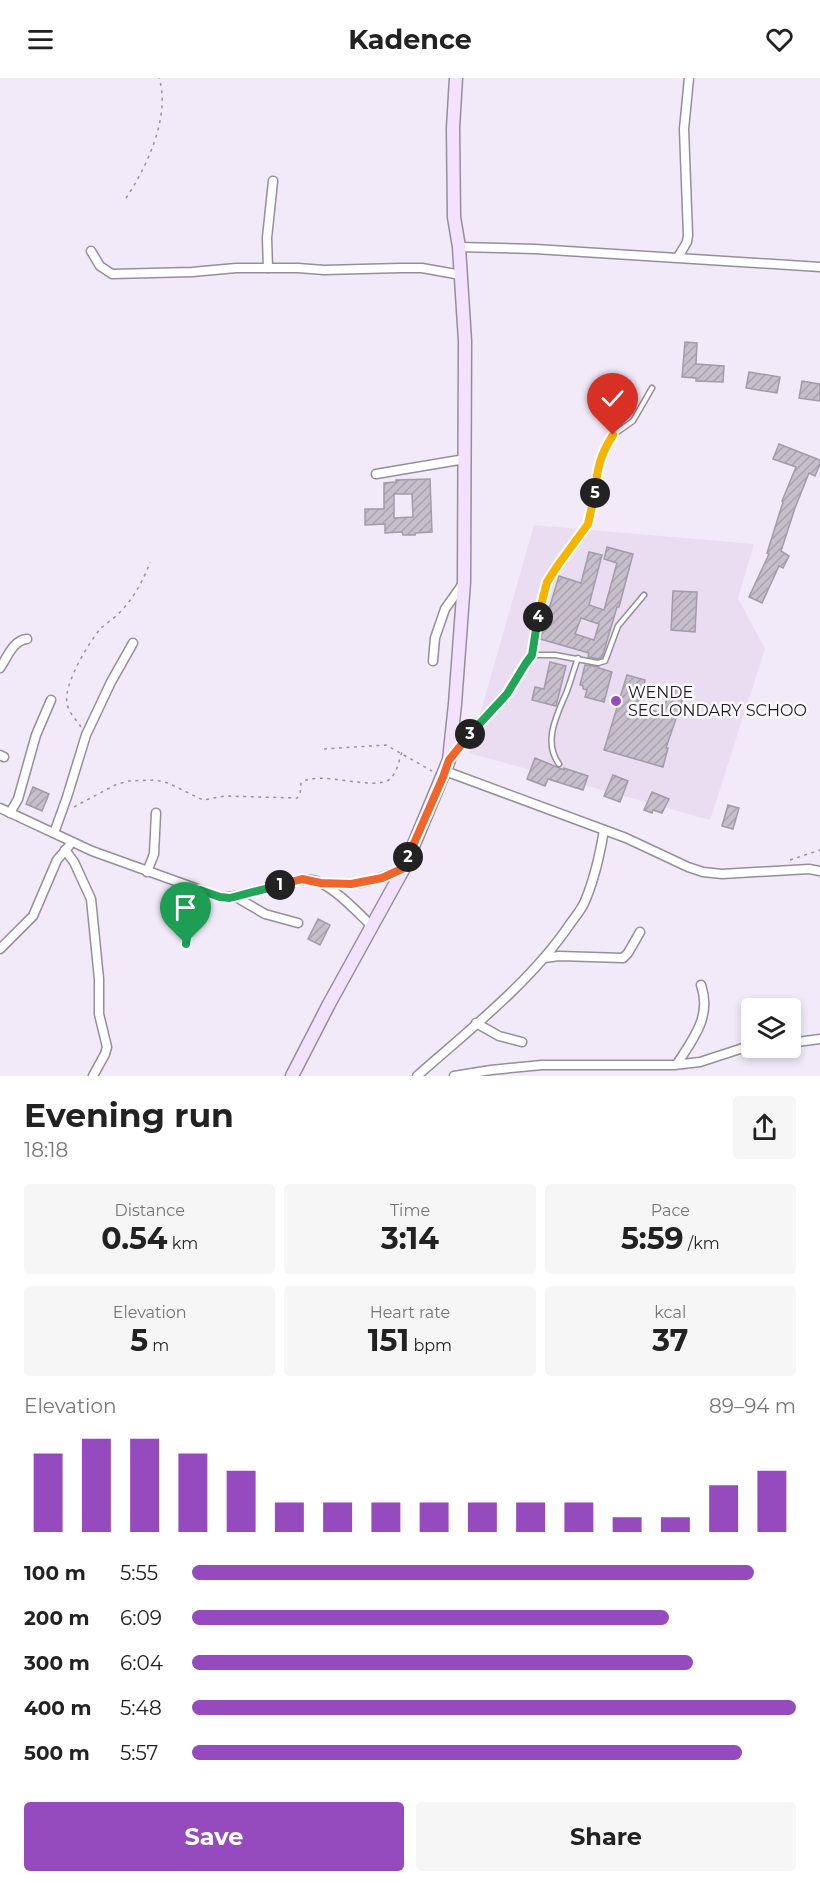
<!DOCTYPE html>
<meta charset="utf-8">
<style>
body{margin:0;font-family:Montserrat,sans-serif;background:#f6f6f6;color:#222;height:100vh;display:flex;flex-direction:column;font-size:22px;white-space:nowrap}
*{box-sizing:border-box;margin:0}
p{font-size:20px;color:#767676}
.icon{flex:none;width:33px;height:33px;fill:none;stroke:currentColor;stroke-width:2;stroke-linecap:round;stroke-linejoin:round}
.map{position:relative;height:998px;overflow:hidden}
.panel{display:flex;flex-direction:column;background:#fff;flex:1}
.panel>*{flex:none}
.controls{position:absolute;left:741px;top:920px;display:grid;gap:12px}
.controls a{display:grid;place-items:center;width:60px;height:60px;border-radius:6px;background:#fff;box-shadow:0 3px 9px #0003;font-size:30px}
.pin{position:absolute;display:grid;place-items:center;width:51px;height:51px;color:#fff;margin:-62px -26px;border-radius:50% 50% 50% 0;rotate:-45deg;box-shadow:0 0 6px #0007}
.pin .icon{rotate:45deg}
.km{position:absolute;width:30px;height:30px;margin:-15px;border-radius:50%;background:#222;color:#fff;font-size:16px;line-height:30px;text-align:center}
.round{display:grid;place-items:center;flex:none;width:63px;height:63px;border-radius:6px;background:#f6f6f6}
.overview{display:flex;align-items:center;justify-content:space-between;height:102px;padding:0 24px}
h1{font-size:33px;font-weight:700;line-height:45px}
.stats{display:grid;grid-template-columns:repeat(3,1fr);gap:9px;height:102px;padding:6px 24px}
.stats div{display:grid;align-content:center;border-radius:6px;background:#f6f6f6;text-align:center}
.stats b{font-size:30px;font-weight:700}
.stats small{font-size:16px;font-weight:400}
.stats p{font-size:16px}
.chart{height:168px;padding:12px 24px}
.chart p{display:flex;justify-content:space-between}
.chart svg{width:100%;height:108px;margin-top:6px;stroke:#954bbd;stroke-width:6}
.primary-button{display:flex;gap:12px;margin-top:auto;padding:12px 24px}
.primary-button a{flex:1;height:69px;border-radius:6px;background:#954bbd;color:#fff;font-size:24px;font-weight:700;line-height:69px;text-align:center}
.primary-button a+a{background:#f6f6f6;color:#222}
ul{padding:0 24px;list-style:none;font-size:20px}
li{display:grid;grid-template-columns:96px 72px 1fr;align-items:center;height:45px}
li i{height:15px;border-radius:8px;background:#954bbd}
header{display:flex;justify-content:space-between;align-items:center;height:78px;padding:0 24px;background:#fff;font-size:27px;font-weight:700}
.map>svg:first-child{display:block}
</style>
<header><svg class="icon" aria-label="menu" viewBox="0 0 24 24"><path d="M4 6h16M4 12h16M4 18h16"/></svg>Kadence<svg class="icon" aria-label="heart" viewBox="0 0 24 24"><path d="M12 20l-8-8c-3-5 5-10 8-4 3-6 11-1 8 4z"/></svg></header>
<div class="map">
<svg width="820" height="998" viewBox="0 0 820 998">
<defs>
<pattern id="building-hatch" width="6" height="6" patternUnits="userSpaceOnUse" patternTransform="scale(1.5)"><rect width="6" height="6" fill="#c6becb"/><path d="M-1 1l2-2M0 6l6-6M5 7l2-2" fill="none" stroke="#aaa3ae"/></pattern>
</defs>
<rect width="100%" height="100%" fill="#f2eaf8"/>
<polygon fill="#eaddf2" points="534,447 754,466 738,520 765,571 710,742 469,675"/>
<g fill="url(#building-hatch)" stroke="#a29ba8" stroke-width="1.5" fill-rule="evenodd">
<polygon points="685,264 697,265 696,286 724,288 723,304 696,303 696,300 682,299"/>
<polygon points="749,294 780,299 777,315 746,310"/>
<polygon points="802,303 820,306 820,323 799,320"/>
<polygon points="779,366 820,382 820,386 815,398 809,395 795,430 781,473 789,478 783,490 779,488 762,525 749,519 769,476 767,475 783,424 782,423 796,389 773,381"/>
<path d="M430 401 432 454 415 455V457H403L402 454 385 455V446L365 447V431H384V405L396 404V402ZM394 416H412L413 439 394 440Z"/>
<path d="M607 469 633 476 619 529H617L602 580 598 581 588 579 589 575 540 561 559 498 581 505 589 474 602 477 589 527 604 532 617 485 604 481ZM581 540 599 546 594 562 575 556Z"/>
<polygon points="673,513 697,514 695,554 671,552"/>
<polygon points="550,584 566,588 556,628 532,622 535,609 544,611"/>
<polygon points="585,587 599,589 599,590 612,594 604,624 585,619 587,612 583,611 583,608 580,607"/>
<polygon points="627,597 645,602 637,628 662,635 671,610 685,614 666,670 668,670 663,689 604,672"/>
<polygon points="535,680 564,692 564,690 588,698 583,712 548,701 545,708 527,701"/>
<polygon points="613,697 628,703 620,724 604,718"/>
<polygon points="33,709 49,716 42,733 26,726"/>
<polygon points="652,714 669,721 662,735 653,732 652,735 644,732"/>
<polygon points="728,727 739,730 733,751 722,748"/>
<polygon points="318,841 330,847 320,867 308,861"/>
</g>
<g fill="none" stroke-linecap="round" stroke-linejoin="round">
<g stroke="#968e9b" stroke-width="7">
<g id="lane">
<polyline points="533,577 534,562 547,504 558,487 588,446 592,437 597,392 601,378 613,357 633,343 652,310"/>
<polyline points="454,675 507,616 526,585 533,577 555,577 598,585 605,583 618,548 644,517"/>
<path d="M559 686C542 663 558 635 567 613 571 602 574 591 578 580"/>
</g>
</g>
<g stroke="#968e9b" stroke-width="11">
<g id="street">
<polyline points="459,169 535,171 820,189"/>
<polyline points="91,173 100,188 112,196 192,194 236,190 298,190 324,192 400,190 422,190 461,197"/>
<polyline points="678,179 687,164 688,157 684,51 689,0"/>
<polyline points="268,190 267,160 273,103"/>
<polyline points="376,396 465,381"/>
<polyline points="433,583 435,560 445,531 462,507"/>
<path d="M0 590C7 580 13 562 27 561"/>
<polyline points="0,677 4,679"/>
<polyline points="445,693 626,760 688,789 703,794 722,796 809,791 820,793"/>
<path d="M0 730 92 773 220 819C251 821 296 793 319 804 338 813 358 835 373 849"/>
<polyline points="10,735 18,721 36,657 51,622"/>
<polyline points="54,755 67,719 86,657 111,604 133,565"/>
<polyline points="65,772 74,784 91,821 99,901 99,936 107,969 105,976 93,998"/>
<polyline points="147,794 154,776 156,735"/>
<path d="M321 805C331 805 341 806 351 806 370 805 387 798 404 790"/>
<polyline points="236,819 265,836 298,845"/>
<polyline points="186,866 189,845 195,833 200,812"/>
<polyline points="0,871 33,838 57,782 69,768"/>
<polyline points="544,880 559,878 623,880 628,875 640,854"/>
<polyline points="476,945 499,958 522,964"/>
<polyline points="790,965 820,961"/>
<path d="M677 986C693 961 712 938 701 907"/>
<path d="M417 998C469 952 531 904 570 846 575 839 582 831 585 823 595 800 600 776 604 752"/>
<polyline points="454,998 491,992 542,987 674,987 700,984 743,970 752,969"/>
</g>
</g>
<g stroke="#968e9b" stroke-width="15">
<polyline id="secondary" points="292,998 329,926 404,790 449,682 455,626 464,504 465,263 459,169 454,139 453,50 456,0"/>
</g>
<g stroke="#99939d" stroke-width="1.5" stroke-dasharray="3 4.5" stroke-linecap="butt">
<path d="M126 120C147 89 171 37 159 0"/>
<path d="M81 649C76 641 68 634 67 625 63 607 89 564 101 550 108 544 116 539 122 532 135 518 144 501 150 484"/>
<polyline points="324,671 386,667 432,693"/>
<path d="M74 729 115 707 128 703 155 702 168 705 203 722 225 718 297 720 300 717 301 705C316 691 375 714 390 701 397 695 399 682 402 674"/>
<polyline points="790,782 820,772"/>
</g>
<use href="#lane" stroke="#fff" stroke-width="4"/>
<use href="#street" stroke="#fff" stroke-width="8"/>
<use href="#secondary" stroke="#f3e2fd" stroke-width="12"/>
</g>
<g fill="none" stroke-linecap="round" stroke-linejoin="round">
<g stroke="#fff" stroke-width="12">
<polyline id="split-1" points="186,866 189,845 195,833 200,812 220,819 230,820 280,807"/>
</g>
<g stroke="#fff" stroke-width="12">
<polyline id="split-2" points="280,807 302,801 321,805 351,806 382,800 404,790 408,779"/>
</g>
<g stroke="#fff" stroke-width="12">
<polyline id="split-3" points="408,779 443,699 449,682 470,656"/>
</g>
<g stroke="#fff" stroke-width="12">
<polyline id="split-4" points="470,656 507,616 526,585 532,577 538,539"/>
</g>
<g stroke="#fff" stroke-width="12">
<polyline id="split-5" points="538,539 547,504 558,487 588,446 595,415"/>
</g>
<g stroke="#fff" stroke-width="12">
<path id="split-6" d="M595 415C597 391 600 377 613 357"/>
</g>
<use href="#split-1" stroke="#22a559" stroke-width="8"/>
<use href="#split-2" stroke="#f0652b" stroke-width="8"/>
<use href="#split-3" stroke="#f0652b" stroke-width="8"/>
<use href="#split-4" stroke="#22a559" stroke-width="8"/>
<use href="#split-5" stroke="#f5b400" stroke-width="8"/>
<use href="#split-6" stroke="#f5b400" stroke-width="8"/>
</g>
<circle fill="#954bbd" stroke="#fcfafd" stroke-width="2" cx="616" cy="623" r="6"/>
<g text-anchor="middle" dominant-baseline="central" stroke-width="5" stroke-linejoin="round" paint-order="stroke">
<g font-size="16" fill="#1e1b20" stroke="#fcfafd" text-anchor="start">
<text x="628" y="614">WENDE<tspan x="628" dy="18">SECLONDARY SCHOO</tspan></text>
</g>
</g>
</svg>
<div class="controls">
<a><svg class="icon" aria-label="layers" viewBox="0 0 24 24"><path d="M12 4l9 5-9 5-9-5zM3 14l9 5 9-5"/></svg></a>
</div>
<div class="pin" style="left:186px;top:866px;background:#1e9e55"><svg class="icon" aria-label="arrive" viewBox="0 0 24 24"><path d="M6 21V4h12l-3 4 3 4H6"/></svg></div>
<div class="pin" style="left:613px;top:357px;background:#d93025"><svg class="icon" aria-label="check" viewBox="0 0 24 24"><path d="M5 12l5 5 9-10"/></svg></div>
<b class="km" style="left:280px;top:807px">1</b>
<b class="km" style="left:408px;top:779px">2</b>
<b class="km" style="left:470px;top:656px">3</b>
<b class="km" style="left:538px;top:539px">4</b>
<b class="km" style="left:595px;top:415px">5</b>
</div>
<section class="panel">
<div class="overview"><div><h1>Evening run</h1><p>18:18</p></div><a class="round"><svg class="icon" aria-label="share" viewBox="0 0 24 24"><path d="M12 15V3M7 8l5-5 5 5M5 13v7h14v-7"/></svg></a></div>
<div class="stats">
<div><p>Distance</p><b>0.54<small> km</small></b></div>
<div><p>Time</p><b>3:14</b></div>
<div><p>Pace</p><b>5:59<small> /km</small></b></div>
</div>
<div class="stats">
<div><p>Elevation</p><b>5<small> m</small></b></div>
<div><p>Heart rate</p><b>151<small> bpm</small></b></div>
<div><p>kcal</p><b>37</b></div>
</div>
<div class="chart"><p><span>Elevation</span>89–94 m</p>
<svg viewBox="0 0 160 44" preserveAspectRatio="none"><path d="M5 44V12M15 44V6M25 44V6M35 44V12M45 44V19M55 44V32M65 44V32M75 44V32M85 44V32M95 44V32M105 44V32M115 44V32M125 44V38M135 44V38M145 44V25M155 44V19"/></svg>
</div>
<ul>
<li><b>100 m</b>5:55<i style="width:93%"></i></li>
<li><b>200 m</b>6:09<i style="width:79%"></i></li>
<li><b>300 m</b>6:04<i style="width:83%"></i></li>
<li><b>400 m</b>5:48<i style="width:100%"></i></li>
<li><b>500 m</b>5:57<i style="width:91%"></i></li>
</ul>
<div class="primary-button"><a>Save</a><a>Share</a></div>
</section>
